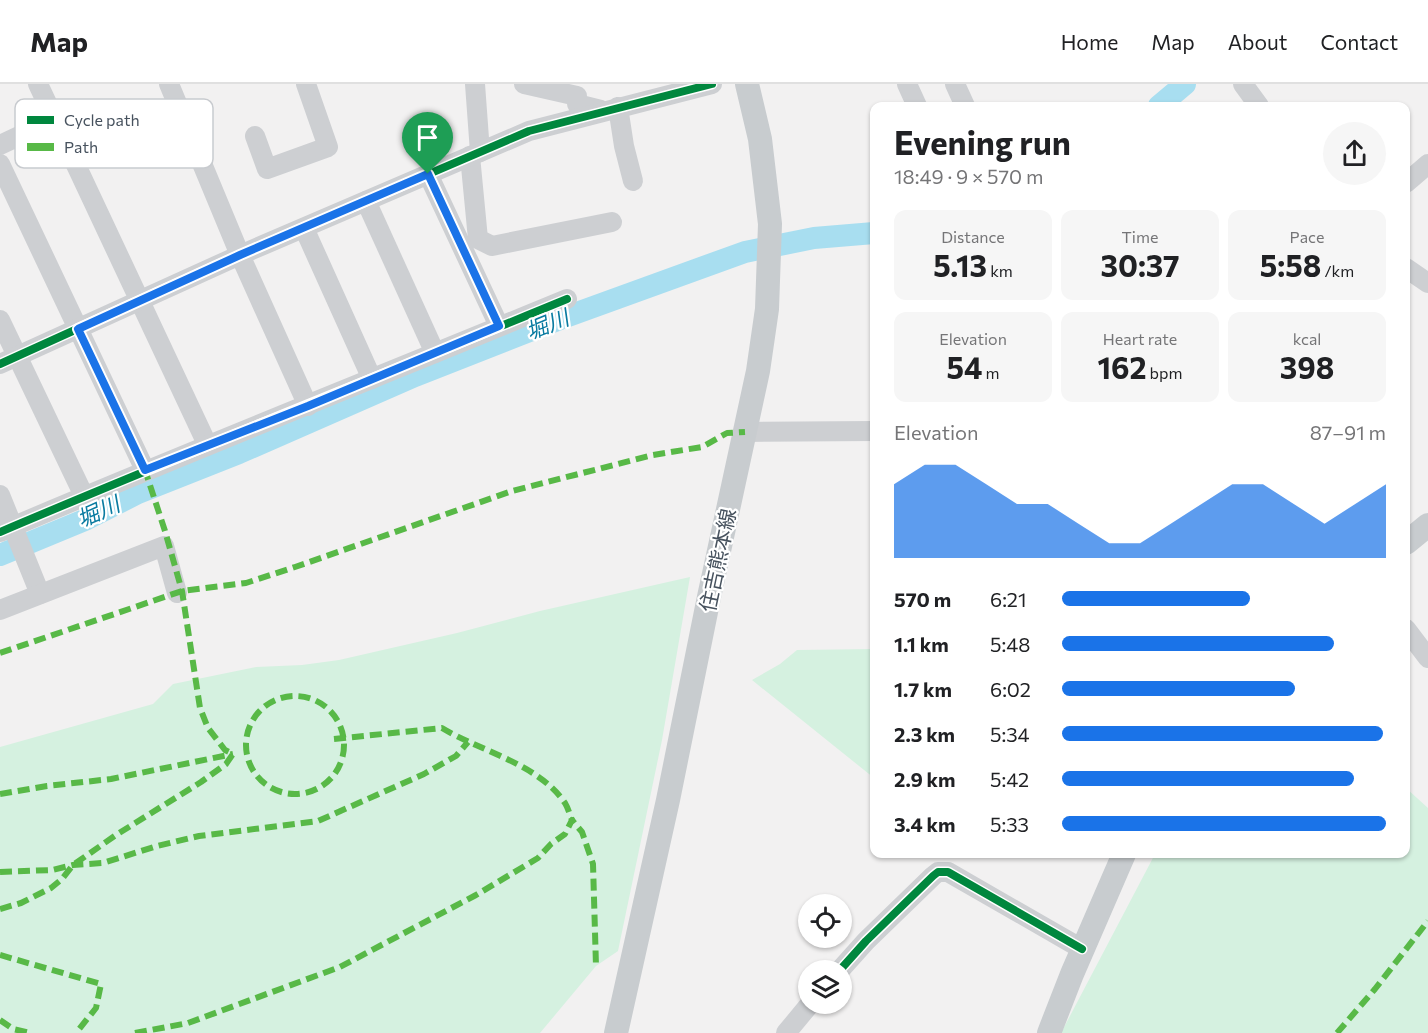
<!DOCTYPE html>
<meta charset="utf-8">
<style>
body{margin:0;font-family:Commissioner,"Noto Sans JP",sans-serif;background:#f6f6f6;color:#202124;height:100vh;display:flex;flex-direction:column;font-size:22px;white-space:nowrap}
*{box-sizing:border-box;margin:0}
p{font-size:20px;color:#757577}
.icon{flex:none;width:33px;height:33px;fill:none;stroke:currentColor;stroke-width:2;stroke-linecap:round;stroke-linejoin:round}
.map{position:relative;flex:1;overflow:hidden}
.panel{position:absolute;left:870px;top:18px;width:540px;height:756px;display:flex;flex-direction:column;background:#fff;border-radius:12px;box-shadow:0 2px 4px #0004}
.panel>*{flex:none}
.fabs{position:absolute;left:798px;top:810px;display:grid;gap:12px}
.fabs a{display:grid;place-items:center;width:54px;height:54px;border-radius:50%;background:#fff;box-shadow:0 2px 4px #0004;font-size:30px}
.pin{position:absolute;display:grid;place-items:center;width:51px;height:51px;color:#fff;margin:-62px -26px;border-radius:50% 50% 50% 0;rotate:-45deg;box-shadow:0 0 6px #0007}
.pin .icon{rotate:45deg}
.round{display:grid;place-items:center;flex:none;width:63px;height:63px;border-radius:32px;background:#f6f6f6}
.head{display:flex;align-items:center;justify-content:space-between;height:102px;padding:0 24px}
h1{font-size:33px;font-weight:700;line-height:45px}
.figures{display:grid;grid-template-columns:repeat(3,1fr);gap:9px;height:102px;padding:6px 24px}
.figures div{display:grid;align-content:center;border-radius:12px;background:#f6f6f6;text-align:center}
.figures b{font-size:30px;font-weight:700}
.figures small{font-size:16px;font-weight:400}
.figures p{font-size:16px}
.chart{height:168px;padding:12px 24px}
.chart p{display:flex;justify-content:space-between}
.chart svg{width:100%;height:108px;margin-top:6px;fill:#1a73e8;opacity:.7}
ul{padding:0 24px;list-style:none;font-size:20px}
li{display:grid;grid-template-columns:96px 72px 1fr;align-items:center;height:45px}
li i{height:15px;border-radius:8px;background:#1a73e8}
header{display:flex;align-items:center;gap:36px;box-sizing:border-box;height:84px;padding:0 30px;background:#fff;border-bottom:2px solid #e0e0e0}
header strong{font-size:28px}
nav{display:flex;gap:33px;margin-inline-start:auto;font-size:21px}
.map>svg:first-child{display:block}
</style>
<header>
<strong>Map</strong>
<nav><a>Home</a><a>Map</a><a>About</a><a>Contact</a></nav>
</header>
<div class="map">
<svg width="1428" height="949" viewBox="0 0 1428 949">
<rect width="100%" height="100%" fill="#f2f1f1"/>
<g fill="#d5f1e0">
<polygon points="690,493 662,656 618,867 596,882 540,949 0,949 0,663 153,620 173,600 256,583 302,581 339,576 457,549 540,527"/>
<polygon points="874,565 874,694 752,596 780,580 797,566"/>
<polygon points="1406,704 1428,724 1428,949 1061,949 1155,770 1406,770"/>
</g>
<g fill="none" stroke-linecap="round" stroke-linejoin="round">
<g stroke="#a8def0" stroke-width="22">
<polyline points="1159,22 1185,0"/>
<polyline points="0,471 87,435 138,409 239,369 415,292 560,235 745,168 814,154 874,149"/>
</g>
<g stroke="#cdcfd2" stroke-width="20">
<polyline points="38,0 207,360"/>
<polyline points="169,0 240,171 308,322"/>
<polyline points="475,0 480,68"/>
<polyline points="524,0 577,12 577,20 601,26"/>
<polyline points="907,0 917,22"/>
<polyline points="955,0 965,22"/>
<polyline points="1243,0 1259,22"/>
<polyline points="618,23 624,62 633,97"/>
<polyline points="255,52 267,85 328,63 306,0"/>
<polyline points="0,61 55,35"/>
<polyline points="470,72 478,155 492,162 612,138"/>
<polyline points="0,80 145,386"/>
<polyline points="428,90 499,242"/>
<polyline points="1406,99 1428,80"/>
<polyline points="366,117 435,269"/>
<polyline points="304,144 372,295"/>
<polyline points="1406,184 1428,199"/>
<polyline points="0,236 84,412"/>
<polyline points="0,280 240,171 529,47 712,0"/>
<polyline points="745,348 874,347"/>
<polyline points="0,411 40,510"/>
<path d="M0 448C188 368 378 293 567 215"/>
<polyline points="0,526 164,462 177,509"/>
<polyline points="1406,545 1428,574"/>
<polyline points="840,886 866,857 933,792 938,788 948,788 1082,865"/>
<polyline points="786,949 810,920"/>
</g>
<g stroke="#c8cccf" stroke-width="24">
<polyline points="1406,459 1428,441"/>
<polyline points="616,949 668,716 709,513 758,287 767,225 770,140 760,55 747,0"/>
<polyline points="1049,949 1072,890 1124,770"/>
</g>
<g stroke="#58b947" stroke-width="6" stroke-dasharray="12 6" stroke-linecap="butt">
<polyline points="0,569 182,507 246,499 295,483 512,407 653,371 702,363 727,349 745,348"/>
<circle cx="295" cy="661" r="49"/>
<path d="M334 655 442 644C480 667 539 680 565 719 568 724 570 731 572 736"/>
<polyline points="0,710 47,702 111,695 233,670"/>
<polyline points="0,788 52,786 73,781 103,779 157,762 199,752 318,737 424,690 456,672 468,658"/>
<polyline points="0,825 21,819 51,804 62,795 73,781 116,751 201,698 226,680 233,670 225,666 208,644 200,624 182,507 165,447 145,386"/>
<polyline points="0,871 101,900 96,924 76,949"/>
<polyline points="0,936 13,945 30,949"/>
<polyline points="135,949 188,939 340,883 476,811 538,774 551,760 565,750 572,736 582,748 593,780 596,882"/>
<polyline points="1337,949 1375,905 1428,837"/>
</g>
<g stroke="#fff" stroke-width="11">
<g id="cycleway">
<polyline points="0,280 240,171 529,47 712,0"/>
<path d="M0 448C188 368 378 293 567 215"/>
<polyline points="840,886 866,857 933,792 938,788 948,788 1082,865"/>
</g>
</g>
<use href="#cycleway" stroke="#00873e" stroke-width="8"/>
</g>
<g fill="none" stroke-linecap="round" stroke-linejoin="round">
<g stroke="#fff" stroke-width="12">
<polygon id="route" points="428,90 499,242 308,322 145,386 78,245 240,171"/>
</g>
<use href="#route" stroke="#1a73e8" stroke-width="8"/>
</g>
<g text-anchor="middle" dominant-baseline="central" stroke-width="4.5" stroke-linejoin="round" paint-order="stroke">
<g font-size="21" fill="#47525e" stroke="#fff">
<text transform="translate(717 476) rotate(-78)">住吉熊本線</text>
</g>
<g font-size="22" font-style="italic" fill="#097ba1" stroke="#fff">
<text transform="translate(547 240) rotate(-22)">堀川</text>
<text transform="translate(98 427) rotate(-24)">堀川</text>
</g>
</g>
<rect x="15" y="15" width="198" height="69" rx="9" fill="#fff" stroke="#c8cbcf" stroke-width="1.5"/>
<rect x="27" y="32" width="27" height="8" fill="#00873e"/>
<rect x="27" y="59" width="27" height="8" fill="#58b947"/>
<g font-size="16" fill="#47525e">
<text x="64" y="42">Cycle path</text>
<text x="64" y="69">Path</text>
</g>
</svg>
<div class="fabs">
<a><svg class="icon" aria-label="locate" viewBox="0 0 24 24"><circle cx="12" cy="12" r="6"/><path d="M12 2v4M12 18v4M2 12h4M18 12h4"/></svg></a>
<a><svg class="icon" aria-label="layers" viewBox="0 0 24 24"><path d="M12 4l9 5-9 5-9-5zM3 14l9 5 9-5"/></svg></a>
</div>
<div class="pin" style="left:428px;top:90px;background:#1e9e55"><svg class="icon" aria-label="arrive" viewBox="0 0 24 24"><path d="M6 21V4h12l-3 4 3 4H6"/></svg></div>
<section class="panel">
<div class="head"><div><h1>Evening run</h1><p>18:49 · 9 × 570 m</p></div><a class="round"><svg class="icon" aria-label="share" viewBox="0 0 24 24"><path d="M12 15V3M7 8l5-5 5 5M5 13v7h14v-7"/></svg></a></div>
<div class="figures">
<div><p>Distance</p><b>5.13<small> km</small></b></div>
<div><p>Time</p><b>30:37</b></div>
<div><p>Pace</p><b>5:58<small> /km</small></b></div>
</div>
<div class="figures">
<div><p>Elevation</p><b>54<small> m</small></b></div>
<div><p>Heart rate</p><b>162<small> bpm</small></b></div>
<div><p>kcal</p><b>398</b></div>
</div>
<div class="chart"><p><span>Elevation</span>87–91 m</p>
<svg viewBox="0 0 160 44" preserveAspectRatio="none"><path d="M0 44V14L10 6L20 6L30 14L40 22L50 22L60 30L70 38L80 38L90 30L100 22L110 14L120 14L130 22L140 30L150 22L160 14V44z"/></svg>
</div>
<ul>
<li><b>570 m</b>6:21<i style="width:58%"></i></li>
<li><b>1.1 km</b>5:48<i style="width:84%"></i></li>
<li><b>1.7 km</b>6:02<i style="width:72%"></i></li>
<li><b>2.3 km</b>5:34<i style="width:99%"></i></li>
<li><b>2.9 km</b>5:42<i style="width:90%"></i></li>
<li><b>3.4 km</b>5:33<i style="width:100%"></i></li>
</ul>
</section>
</div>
